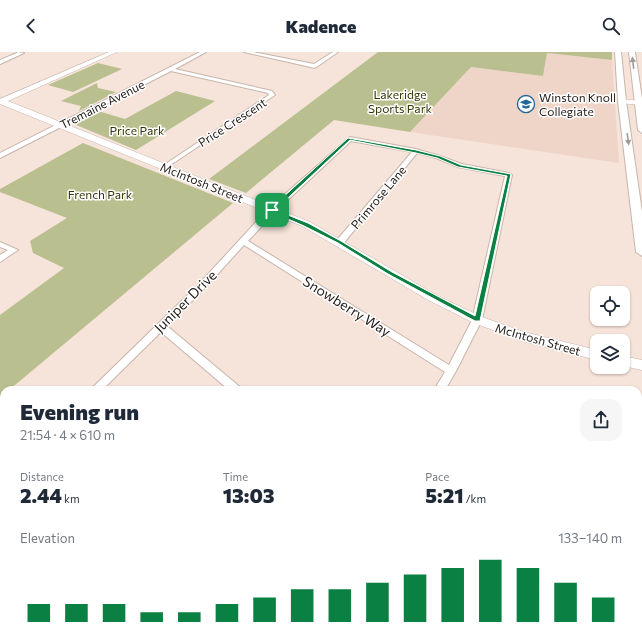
<!DOCTYPE html>
<meta charset="utf-8">
<style>
body{margin:0;font-family:Commissioner,sans-serif;background:#f6f6f7;color:#1f2937;height:100vh;display:flex;flex-direction:column;font-size:15px;white-space:nowrap}
*{box-sizing:border-box;margin:0}
p{font-size:13px;color:#747a83}
.icon{flex:none;width:22px;height:22px;fill:none;stroke:currentColor;stroke-width:2;stroke-linecap:round;stroke-linejoin:round}
.map{position:relative;flex:1;overflow:hidden}
.sheet{position:absolute;left:0px;top:334px;width:642px;height:256px;display:flex;flex-direction:column;background:#fff;border-radius:12px 12px 0 0;box-shadow:0 1px 3px #0004}
.sheet>*{flex:none}
.tools{position:absolute;left:590px;top:234px;display:grid;gap:8px}
.tools a{display:grid;place-items:center;width:40px;height:40px;border-radius:8px;background:#fff;box-shadow:0 1px 3px #0004;font-size:20px}
.pin{position:absolute;display:grid;place-items:center;width:34px;height:34px;color:#fff;margin:-17px;border-radius:8px;box-shadow:0 2px 6px #0006}
.round{display:grid;place-items:center;flex:none;width:42px;height:42px;border-radius:12px;background:#f6f6f7}
.headline{display:flex;align-items:center;justify-content:space-between;height:68px;padding:0 20px}
h1{font-size:22px;font-weight:800;line-height:30px}
.metrics{display:grid;grid-template-columns:repeat(3,1fr);gap:6px;height:68px;padding:4px 20px}
.metrics div{display:grid;align-content:center}
.metrics b{font-size:20px;font-weight:800}
.metrics small{font-size:11px;font-weight:400}
.metrics p{font-size:11px}
.chart{height:112px;padding:8px 20px}
.chart p{display:flex;justify-content:space-between}
.chart svg{width:100%;height:72px;margin-top:4px;stroke:#0b8043;stroke-width:6}
header{display:flex;justify-content:space-between;align-items:center;height:52px;padding:0 20px;background:#fff;font-size:18px;font-weight:800}
.map>svg:first-child{display:block}
</style>
<header><svg class="icon" aria-label="back" viewBox="0 0 24 24"><path d="M15 5l-7 7 7 7"/></svg>Kadence<svg class="icon" aria-label="search" viewBox="0 0 24 24"><circle cx="10" cy="10" r="6"/><path d="M15 15l6 6"/></svg></header>
<div class="map">
<svg width="642" height="590" viewBox="0 0 642 590">
<rect width="100%" height="100%" fill="#f6e3d9"/>
<polygon fill="#efd4c8" points="547,1 612,8 619,111 410,80 471,15 543,24"/>
<g fill="#babf90">
<polygon points="378,0 612,0 612,8 547,1 543,24 471,15 410,80 334,68 246,141 209,127"/>
<polygon points="98,11 122,17 73,40 48,33"/>
<polygon points="97,31 98,36 116,40 79,59 81,54 61,49"/>
<polygon points="176,39 215,49 136,98 74,72 98,59 125,67"/>
<polygon points="83,91 233,151 9,338 4,338 4,342 0,346 0,263 64,216 33,201 30,189 67,166 0,140 0,137"/>
</g>
<g fill="none" stroke-linecap="round" stroke-linejoin="round">
<g stroke="#c7b5ab" stroke-width="2">
<g id="minor">
<polygon points="17,0 24,1 0,12 0,8 17,1"/>
<polygon points="200,0 206,0 175,17 272,39 275,43 166,116 161,115 269,43 268,41 171,19 0,106 0,101"/>
<polygon points="244,0 253,0 314,12 333,0 338,0 315,16"/>
<path d="M350 85 416 97 440 104 462 112 509 121 512 123 482 268 456 319 445 338H434L445 320 244 193 204 237 167 274 240 335 241 338H229L161 280 102 338H90L198 233 269 156ZM351 89 412 100 337 188V192H343L417 101 436 106 458 115 505 124 472 268 449 313 248 189 275 160Z"/>
<polygon points="0,190 18,198 0,210 0,203 8,198 0,195"/>
<polygon points="4,414 4,427 0,429 0,416"/>
<polygon points="281,586 297,586 296,590 280,590"/>
</g>
</g>
<g stroke="#c7b5ab" stroke-width="1">
<g id="tertiary">
<polygon points="109,0 117,0 8,49 310,170 438,244 482,265 524,280 597,298 597,308 522,289 474,271 430,249 302,174 0,52 0,47"/>
<polygon points="619,47 642,49 642,53 619,51"/>
<polygon points="623,304 642,308 642,318 623,314"/>
</g>
</g>
<g stroke="#c7b5ab" stroke-width="2">
<g id="secondary">
<polygon points="615,0 621,0 626,49 642,160 642,204 636,200 618,49"/>
<polygon points="629,0 635,0 642,47 642,81 638,78"/>
<polygon points="642,520 642,569 638,570 638,522"/>
<polygon points="638,577 642,580 642,590 623,590 623,586 638,586"/>
</g>
</g>
<use href="#minor" fill="#fff" fill-rule="evenodd"/>
<use href="#tertiary" fill="#fff" fill-rule="evenodd"/>
<use href="#secondary" fill="#fff" fill-rule="evenodd"/>
</g>
<defs><path id="oneway-solid" d="M-6-.8H1V-3.2L6.5 0L1 3.2V.8H-6Z"/></defs>
<g fill="#9e9b99">
<use href="#oneway-solid" transform="translate(633 11) rotate(-97)"/>
<use href="#oneway-solid" transform="translate(628 87) rotate(82)"/>
</g>
<path fill="#0b8043" stroke="#fff" fill-rule="evenodd" d="M348 86 416 98 440 104 461 113 511 122 480 269H475L388 222 338 191 304 174 270 159V157ZM350 88 416 101 437 106 458 115 507 124 475 264 392 220 341 189 308 171 275 158Z"/>
<defs>
<g id="school-ring" transform="scale(0.9)"><circle r="9.5" fill="#fff" stroke="#1f669a" stroke-width="1.5"/><path d="M0-5L7-2L0 1L-7-2ZM-4 1L0 2.5L4 1V4Q0 6-4 4Z" fill="#1f669a"/></g>
</defs>
<g fill-rule="evenodd">
<use href="#school-ring" x="526" y="52"/>
</g>
<g text-anchor="middle" dominant-baseline="central" stroke-width="3" stroke-linejoin="round" paint-order="stroke">
<g font-size="12" fill="#333505" stroke="#fff">
<text x="400" y="42">Lakeridge<tspan x="400" dy="14">Sports Park</tspan></text>
<text x="137" y="78">Price Park</text>
<text x="100" y="142">French Park</text>
</g>
<g font-size="12" fill="#27201d" stroke="#fff" text-anchor="start">
<text x="539" y="45">Winston Knoll<tspan x="539" dy="14">Collegiate</tspan></text>
</g>
<g font-size="12" fill="#27201d" stroke="#fff">
<text transform="translate(102 52) rotate(-27)">Tremaine Avenue</text>
<text transform="translate(232 70) rotate(-33)">Price Crescent</text>
<text transform="translate(202 130) rotate(22)">McIntosh Street</text>
<text transform="translate(378 145) rotate(-50)">Primrose Lane</text>
<text transform="translate(538 287) rotate(16)">McIntosh Street</text>
</g>
<g font-size="14" fill="#27201d" stroke="#fff">
<text transform="translate(185 249) rotate(-45)">Juniper Drive</text>
<text transform="translate(347 254) rotate(32)">Snowberry Way</text>
</g>
</g>
</svg>
<div class="tools">
<a><svg class="icon" aria-label="locate" viewBox="0 0 24 24"><circle cx="12" cy="12" r="6"/><path d="M12 2v4M12 18v4M2 12h4M18 12h4"/></svg></a>
<a><svg class="icon" aria-label="layers" viewBox="0 0 24 24"><path d="M12 4l9 5-9 5-9-5zM3 14l9 5 9-5"/></svg></a>
</div>
<div class="pin" style="left:272px;top:158px;background:#1e9e55"><svg class="icon" aria-label="arrive" viewBox="0 0 24 24"><path d="M6 21V4h12l-3 4 3 4H6"/></svg></div>
<section class="sheet">
<div class="headline"><div><h1>Evening run</h1><p>21:54 · 4 × 610 m</p></div><a class="round"><svg class="icon" aria-label="share" viewBox="0 0 24 24"><path d="M12 15V3M7 8l5-5 5 5M5 13v7h14v-7"/></svg></a></div>
<div class="metrics">
<div><p>Distance</p><b>2.44<small> km</small></b></div>
<div><p>Time</p><b>13:03</b></div>
<div><p>Pace</p><b>5:21<small> /km</small></b></div>
</div>
<div class="chart"><p><span>Elevation</span>133–140 m</p>
<svg viewBox="0 0 160 44" preserveAspectRatio="none"><path d="M5 44V33M15 44V33M25 44V33M35 44V38M45 44V38M55 44V33M65 44V29M75 44V24M85 44V24M95 44V20M105 44V15M115 44V11M125 44V6M135 44V11M145 44V20M155 44V29"/></svg>
</div>
</section>
</div>
